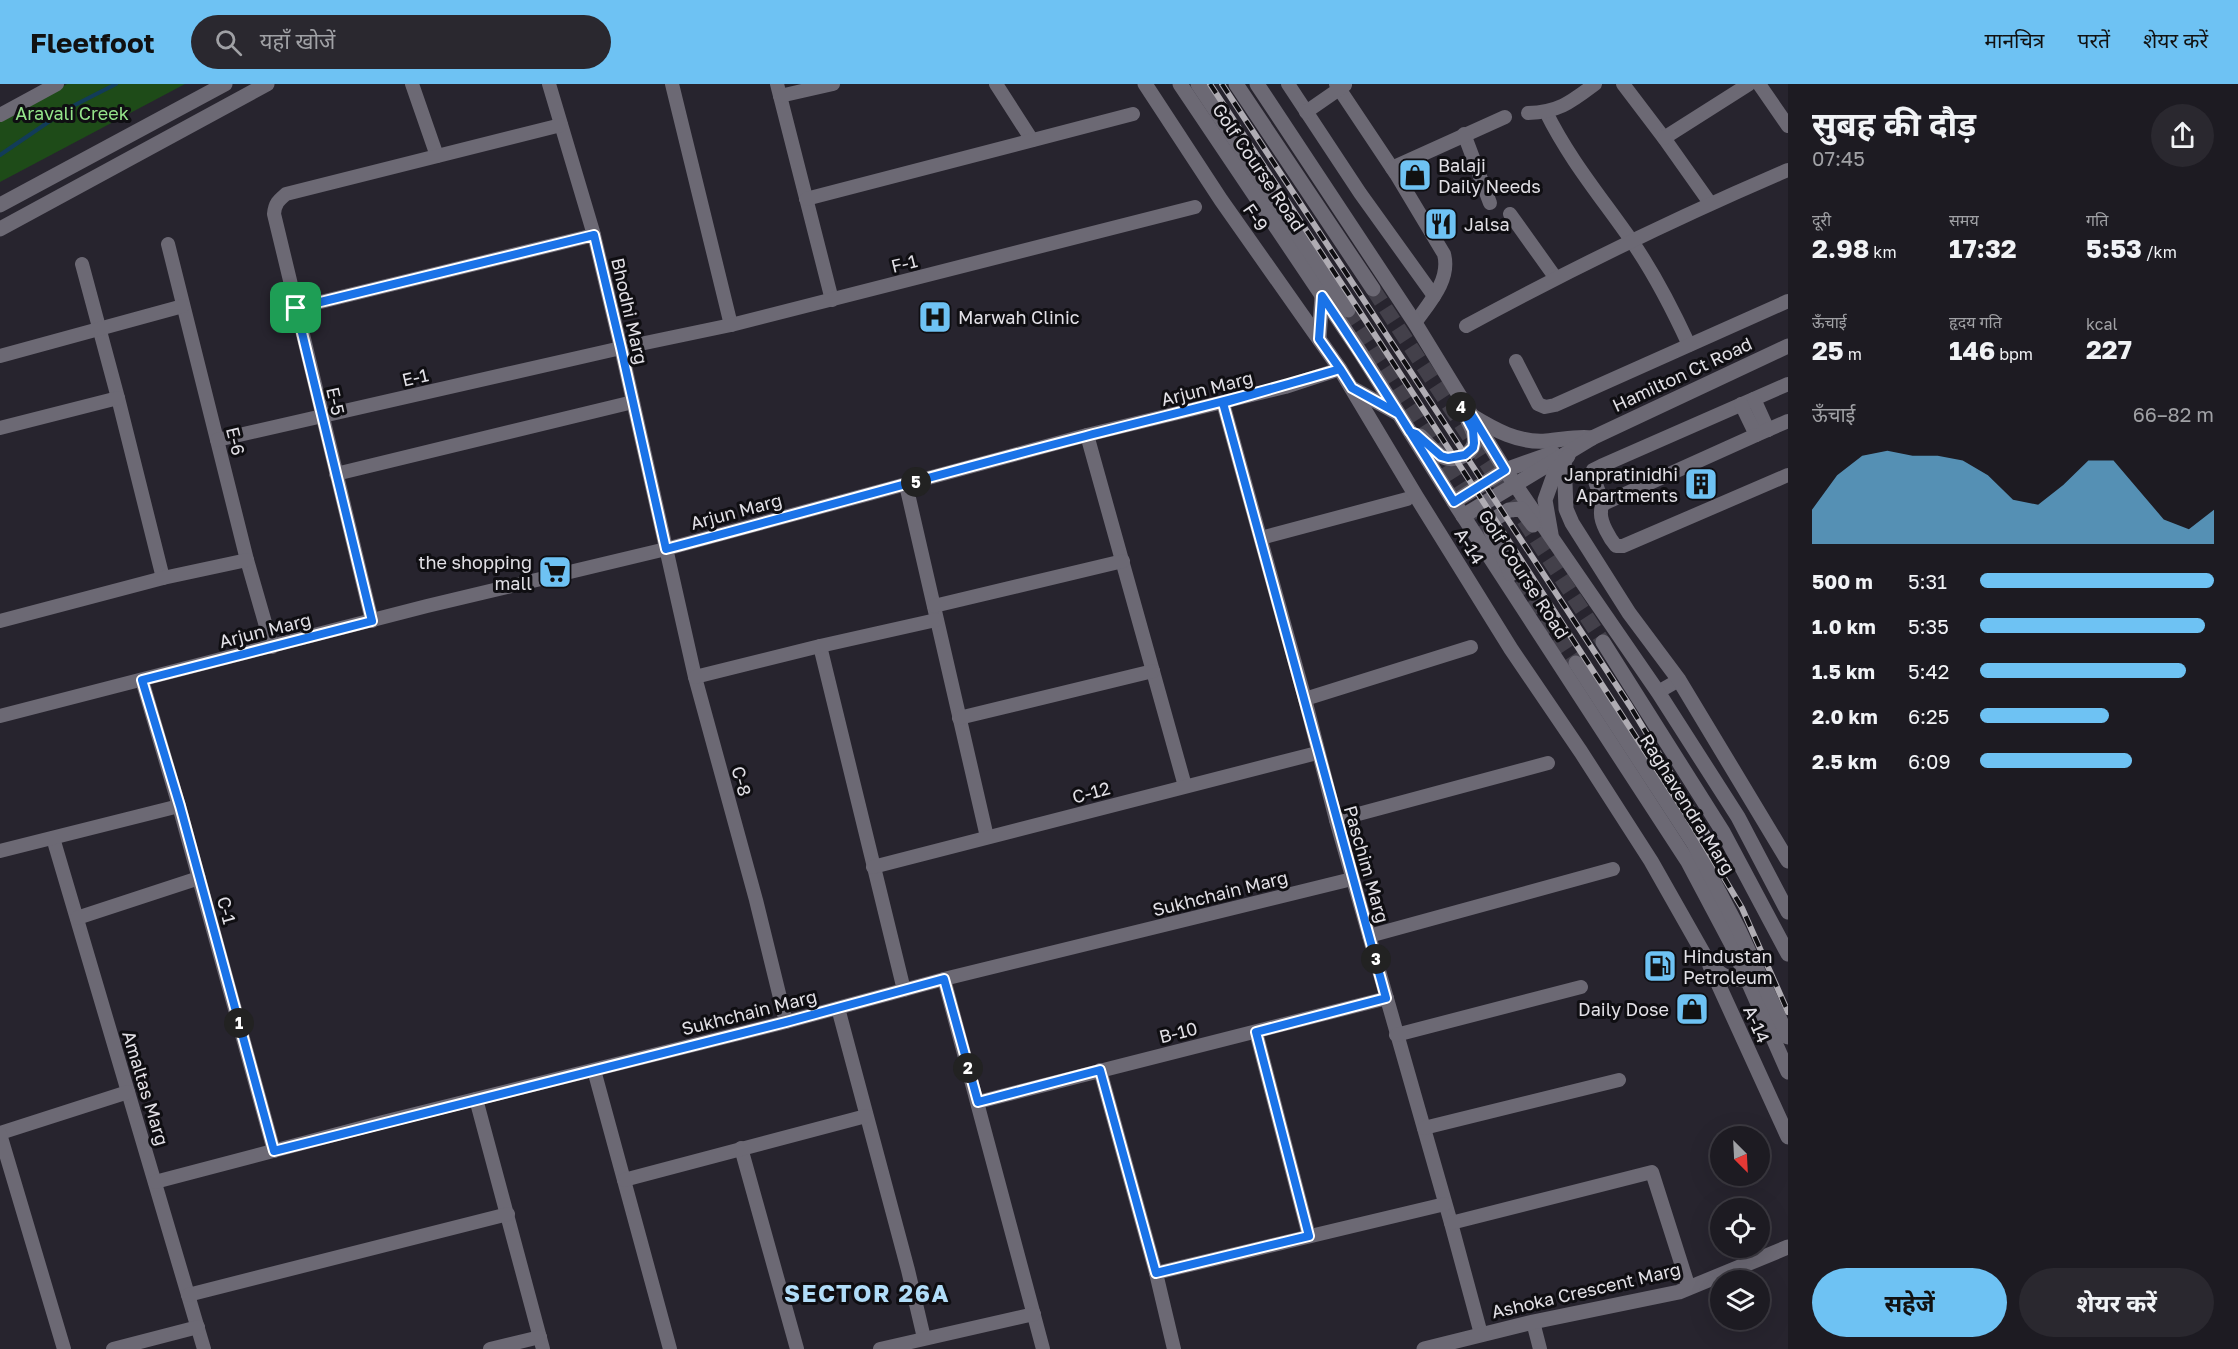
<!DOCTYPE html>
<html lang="hi">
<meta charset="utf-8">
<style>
body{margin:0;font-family:"Golos Text","Noto Sans Devanagari",sans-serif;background:#2a282f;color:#f1f3f6;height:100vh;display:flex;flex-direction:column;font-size:22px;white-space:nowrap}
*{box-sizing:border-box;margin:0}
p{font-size:20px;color:#a0a1a5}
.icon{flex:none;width:33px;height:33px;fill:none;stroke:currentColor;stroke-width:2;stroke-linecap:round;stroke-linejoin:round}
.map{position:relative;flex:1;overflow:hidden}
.details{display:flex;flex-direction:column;background:#1d1b22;width:450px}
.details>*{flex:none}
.needle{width:39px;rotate:156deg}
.tools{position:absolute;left:1710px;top:1042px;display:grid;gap:12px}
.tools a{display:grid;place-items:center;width:60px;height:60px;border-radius:50%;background:#1d1b22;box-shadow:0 6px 24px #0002,0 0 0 2px #3b3940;font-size:30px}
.pin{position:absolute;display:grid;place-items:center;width:51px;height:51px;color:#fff;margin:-26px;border-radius:12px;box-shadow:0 3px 9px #0006}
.km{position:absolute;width:30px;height:30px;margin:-15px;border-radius:50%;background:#222;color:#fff;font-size:16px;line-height:30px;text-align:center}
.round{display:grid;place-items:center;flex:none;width:63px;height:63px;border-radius:32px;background:#2a282f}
.summary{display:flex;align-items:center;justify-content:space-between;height:102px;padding:0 24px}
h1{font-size:33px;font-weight:700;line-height:45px}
.metrics{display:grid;grid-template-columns:repeat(3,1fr);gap:9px;height:102px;padding:6px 24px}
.metrics div{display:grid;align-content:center}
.metrics b{font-size:26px;font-weight:700}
.metrics small{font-size:16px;font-weight:400}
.metrics p{font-size:16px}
.chart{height:168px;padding:12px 24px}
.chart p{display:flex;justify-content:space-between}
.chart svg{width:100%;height:108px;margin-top:6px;fill:#6ec2f3;opacity:.7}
.button{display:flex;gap:12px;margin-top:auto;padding:12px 24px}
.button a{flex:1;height:69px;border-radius:36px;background:#6ec2f3;color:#111;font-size:24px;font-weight:700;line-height:69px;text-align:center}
.button a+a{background:#2a282f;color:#f1f3f6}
ul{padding:0 24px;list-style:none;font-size:20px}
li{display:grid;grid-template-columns:96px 72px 1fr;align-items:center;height:45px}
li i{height:15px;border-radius:8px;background:#6ec2f3}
header{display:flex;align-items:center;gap:36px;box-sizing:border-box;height:84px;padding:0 30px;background:#6ec2f3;color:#111}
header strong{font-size:28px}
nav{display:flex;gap:33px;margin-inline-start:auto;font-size:21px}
.search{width:420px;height:54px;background:#2a282f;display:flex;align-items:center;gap:15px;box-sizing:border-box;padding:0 21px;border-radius:33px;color:#a0a1a5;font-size:22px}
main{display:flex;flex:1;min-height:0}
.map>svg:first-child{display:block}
</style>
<header>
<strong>Fleetfoot</strong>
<div class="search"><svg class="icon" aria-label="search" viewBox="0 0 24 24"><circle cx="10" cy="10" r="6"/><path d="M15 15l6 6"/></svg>यहाँ खोजें</div>
<nav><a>मानचित्र</a><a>परतें</a><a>शेयर करें</a></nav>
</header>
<main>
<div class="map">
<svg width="1788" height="1265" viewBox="0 0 1788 1265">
<rect width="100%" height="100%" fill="#27242e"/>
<polygon fill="#1e4b18" points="67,0 185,0 0,98 0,37"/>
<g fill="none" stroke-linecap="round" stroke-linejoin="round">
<polyline stroke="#123c59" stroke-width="4" points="0,71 69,24 116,0"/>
<g stroke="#43404a" stroke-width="15" stroke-dasharray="15 8" stroke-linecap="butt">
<polyline points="1373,205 1603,558"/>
<polyline points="1348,226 1495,456"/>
<polyline points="1508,476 1576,579"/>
</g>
<g stroke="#6c6974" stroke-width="14">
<polyline points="412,0 437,72"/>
<polyline points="549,0 594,151 621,264 695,593 756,816 786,938"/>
<polyline points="672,0 731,241"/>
<polyline points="777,0 832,216"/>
<polyline points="996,0 1032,56"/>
<polyline points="1288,0 1360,109 1434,212"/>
<path d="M1336 0 1396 90 1444 170C1451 196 1429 219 1415 239"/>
<polyline points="1623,0 1664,54 1710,119"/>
<polyline points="1759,0 1788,42"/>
<polyline points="780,12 833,0"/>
<polyline points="1306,28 1345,1"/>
<path d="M1546 28C1569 75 1601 113 1631 156 1654 189 1672 224 1689 261"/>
<path d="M1528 29C1559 28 1571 18 1595 0"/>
<polyline points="0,31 57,0"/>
<polyline points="1464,50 1490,119"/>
<polyline points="1664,54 1749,0"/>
<polyline points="1392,84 1505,33"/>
<polyline points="806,115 1133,30"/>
<polyline points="1510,130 1555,193"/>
<polyline points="168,160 247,476 272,563"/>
<polyline points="82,180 118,314 163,494"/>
<polyline points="296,224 594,151"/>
<path d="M1466 242C1571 185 1678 133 1788 86"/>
<polyline points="0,272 183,222"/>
<polyline points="1516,277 1538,320 1545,323 1555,321 1788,217"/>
<path d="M1788 300 1601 382 1593 386C1593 398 1600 407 1602 418 1603 425 1601 421 1601 428 1600 438 1610 455 1616 462H1623L1788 391"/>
<polyline points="1754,315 1768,346"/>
<polyline points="1223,319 1305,615 1336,736 1451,1139 1481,1250"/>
<polyline points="1741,320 1756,351 1788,337"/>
<polyline points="0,344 118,314"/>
<polyline points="1087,351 1185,702"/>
<polyline points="217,356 621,264 731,241 1195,123"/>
<polyline points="336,390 633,318"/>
<polyline points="906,401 987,753"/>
<polyline points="1603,420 1756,351"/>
<polyline points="1261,454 1407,415"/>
<polyline points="934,522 1123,477"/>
<polyline points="0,537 163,494 247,476"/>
<path d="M372 537 274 130C275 119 279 116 286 110L561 41"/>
<polyline points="820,562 904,906"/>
<polyline points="695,593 820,562 936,536"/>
<polyline points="142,596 179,722 274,1067"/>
<polyline points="1658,608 1679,596"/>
<polyline points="1305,615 1471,563"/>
<polyline points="0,632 427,522 666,465 1087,351 1285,303 1340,285"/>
<polyline points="959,634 1153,587"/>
<polyline points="1336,736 1548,679"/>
<polyline points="53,754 204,1265"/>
<polyline points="0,767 179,722"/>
<polyline points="873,783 1317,669"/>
<polyline points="77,834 199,794"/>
<polyline points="1369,852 1613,785"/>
<polyline points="944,895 1043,1265"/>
<polyline points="838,924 908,1186 924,1254"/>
<polyline points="1256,948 1309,1152"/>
<polyline points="1396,951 1581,903"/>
<polyline points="594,986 670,1265"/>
<polyline points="1100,986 1156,1189 1174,1265"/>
<polyline points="476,1015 543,1265"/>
<polyline points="978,1018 1387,914"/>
<polyline points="1424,1044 1619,996"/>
<polyline points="0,1049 128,1008"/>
<polyline points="0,1050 64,1265"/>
<polyline points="741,1064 797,1265"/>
<polyline points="624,1096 866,1032"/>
<polyline points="155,1098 383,1038 786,938 944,895 1352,795"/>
<polyline points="1451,1139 1652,1088 1689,1204"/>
<polyline points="1156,1189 1445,1120"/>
<polyline points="188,1211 508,1130"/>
<polyline points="1533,1238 1540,1265"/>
<polyline points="113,1265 198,1243"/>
<polyline points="490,1265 540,1253"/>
<polyline points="880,1265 1034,1230"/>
</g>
<g stroke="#6c6974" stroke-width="15">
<path d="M1145 0 1221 116 1340 285 1416 412 1511 565 1581 668 1651 777 1706 874C1720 892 1725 895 1747 896"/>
<polyline points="1180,0 1360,268 1454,418 1688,778 1732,861 1788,988"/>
<polyline points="1257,0 1415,239 1505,386 1658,608 1738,733 1788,828"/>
<polyline points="1319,255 1322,212"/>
<polyline points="1352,304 1397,329"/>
<path d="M1420 352C1427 358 1433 367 1441 372 1452 378 1470 373 1474 360 1476 352 1472 344 1468 337"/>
<polyline points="1564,374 1566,425 1572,439 1629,529 1679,596 1788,777"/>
<polyline points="1511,490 1491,447 1491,437 1509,426 1521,425 1533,441"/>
<polyline points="1710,882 1788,1053"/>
<polyline points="1424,1265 1533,1238 1679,1208 1788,1163"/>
</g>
<g stroke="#6c6974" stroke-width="15">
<polyline points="1198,0 1348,226"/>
<polyline points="1236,0 1373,205"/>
<polyline points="0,121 225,0"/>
<polyline points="0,145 267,0"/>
<path d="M1472 332C1495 346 1518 359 1546 357 1562 356 1576 352 1592 354"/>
<polyline points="1454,418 1505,386 1553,369"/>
<polyline points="1463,432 1592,354 1788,262"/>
<polyline points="1551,450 1545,416 1555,388 1568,372"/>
<polyline points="1603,558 1723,748 1788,870"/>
<polyline points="1576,579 1694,760 1738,844 1788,953"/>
</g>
<g stroke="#afacb3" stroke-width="6">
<g id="rail">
<polyline points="1210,0 1349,211 1684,727 1742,824 1788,928"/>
<polyline points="1222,0 1630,622 1712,757"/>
</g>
</g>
<use href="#rail" stroke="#0f0e12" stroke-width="4" stroke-dasharray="11" stroke-linecap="butt"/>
</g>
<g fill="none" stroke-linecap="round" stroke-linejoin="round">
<g stroke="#fff" stroke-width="12">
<path id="route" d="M296 224 372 537 142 596 180 722 274 1067 786 938 944 895 978 1018 1100 986 1156 1189 1309 1152 1256 948 1386 914C1330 716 1278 517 1223 319L1340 285 1352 304 1399 330 1410 348 1416 350 1441 372 1448 374 1465 371 1473 364 1474 359 1473 346 1462 325V315L1505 386 1454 418C1411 349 1368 279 1322 212L1319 255 1340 285C1256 311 1171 330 1086 352 946 388 806 428 666 465L621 264 594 151 296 224"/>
</g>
<use href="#route" stroke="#1a73e8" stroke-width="8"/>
</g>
<defs>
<g id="shop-square" transform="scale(1.725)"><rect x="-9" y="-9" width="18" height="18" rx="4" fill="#6ec2f3" stroke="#0f0e12"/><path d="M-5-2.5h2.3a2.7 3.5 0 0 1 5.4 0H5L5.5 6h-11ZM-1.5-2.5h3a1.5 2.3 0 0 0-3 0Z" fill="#111"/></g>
<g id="restaurant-square" transform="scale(1.725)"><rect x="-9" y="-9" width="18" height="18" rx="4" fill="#6ec2f3" stroke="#0f0e12"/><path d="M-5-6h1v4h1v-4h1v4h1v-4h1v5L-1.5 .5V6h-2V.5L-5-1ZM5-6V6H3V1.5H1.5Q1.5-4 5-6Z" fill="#111"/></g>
<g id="hospital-square" transform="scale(1.725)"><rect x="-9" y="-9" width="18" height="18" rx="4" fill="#6ec2f3" stroke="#0f0e12"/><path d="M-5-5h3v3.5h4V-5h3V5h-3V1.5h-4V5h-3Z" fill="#111"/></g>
<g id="building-square" transform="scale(1.725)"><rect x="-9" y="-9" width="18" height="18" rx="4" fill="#6ec2f3" stroke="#0f0e12"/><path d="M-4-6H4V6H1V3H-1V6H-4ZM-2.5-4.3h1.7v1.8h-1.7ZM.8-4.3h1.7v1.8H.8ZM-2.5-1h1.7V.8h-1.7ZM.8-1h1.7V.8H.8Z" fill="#111"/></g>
<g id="supermarket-square" transform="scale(1.725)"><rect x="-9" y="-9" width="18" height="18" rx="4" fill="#6ec2f3" stroke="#0f0e12"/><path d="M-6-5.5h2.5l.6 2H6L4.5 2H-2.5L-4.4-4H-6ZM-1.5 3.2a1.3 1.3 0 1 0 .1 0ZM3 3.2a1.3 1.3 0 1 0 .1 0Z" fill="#111"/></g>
<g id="fuel-square" transform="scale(1.725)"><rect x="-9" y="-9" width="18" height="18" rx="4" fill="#6ec2f3" stroke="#0f0e12"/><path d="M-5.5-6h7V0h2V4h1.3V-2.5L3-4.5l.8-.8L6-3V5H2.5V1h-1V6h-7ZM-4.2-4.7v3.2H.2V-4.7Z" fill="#111"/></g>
</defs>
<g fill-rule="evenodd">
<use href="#shop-square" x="1415" y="91"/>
<use href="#restaurant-square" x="1441" y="140"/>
<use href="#hospital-square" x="935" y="233"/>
<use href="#building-square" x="1701" y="400"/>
<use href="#supermarket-square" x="555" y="488"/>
<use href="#fuel-square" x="1660" y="882"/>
<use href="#shop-square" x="1692" y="925"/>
</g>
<g text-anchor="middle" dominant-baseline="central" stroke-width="6" stroke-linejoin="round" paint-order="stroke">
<g font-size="18" fill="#95e48a" stroke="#0f0e12">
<text x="72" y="29">Aravali Creek</text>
</g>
<g font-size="18" fill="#e2e0e6" stroke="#0f0e12" text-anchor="start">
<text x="1438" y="81">Balaji<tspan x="1438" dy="21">Daily Needs</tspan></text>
<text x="1464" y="140">Jalsa</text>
<text x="958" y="233">Marwah Clinic</text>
<text x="1678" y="390" text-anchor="end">Janpratinidhi<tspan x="1678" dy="21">Apartments</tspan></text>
<text x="532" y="478" text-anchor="end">the shopping<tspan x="532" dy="21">mall</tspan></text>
<text x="1683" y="872">Hindustan<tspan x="1683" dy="21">Petroleum</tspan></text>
<text x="1669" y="925" text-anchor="end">Daily Dose</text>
</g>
<g font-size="18" fill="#e2e0e6" stroke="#0f0e12">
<text transform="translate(1259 83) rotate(56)">Golf Course Road</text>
<text transform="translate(1256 133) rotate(55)">F-9</text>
<text transform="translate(904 179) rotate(-14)">F-1</text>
<text transform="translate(630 227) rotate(77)">Bhodhi Marg</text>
<text transform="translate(1682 290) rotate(-25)">Hamilton Ct Road</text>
<text transform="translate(415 293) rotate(-13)">E-1</text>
<text transform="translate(1207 304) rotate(-14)">Arjun Marg</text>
<text transform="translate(336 317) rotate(77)">E-5</text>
<text transform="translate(236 357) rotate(76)">E-6</text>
<text transform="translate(736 427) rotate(-15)">Arjun Marg</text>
<text transform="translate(1470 462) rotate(58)">A-14</text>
<text transform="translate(1524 490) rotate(57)">Golf Course Road</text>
<text transform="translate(265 546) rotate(-14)">Arjun Marg</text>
<text transform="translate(742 697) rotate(75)">C-8</text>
<text transform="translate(1091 708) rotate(-15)">C-12</text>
<text transform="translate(1688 720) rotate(58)">Raghavendra Marg</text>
<text transform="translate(1367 780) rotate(74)">Paschim Marg</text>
<text transform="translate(1220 809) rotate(-14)">Sukhchain Marg</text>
<text transform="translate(227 826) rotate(75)">C-1</text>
<text transform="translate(749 928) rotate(-14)">Sukhchain Marg</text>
<text transform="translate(1757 940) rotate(66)">A-14</text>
<text transform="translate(1178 948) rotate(-14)">B-10</text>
<text transform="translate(146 1004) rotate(73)">Amaltas Marg</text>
<text transform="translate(1586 1206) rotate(-13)">Ashoka Crescent Marg</text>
</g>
<g font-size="24" font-weight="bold" letter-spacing="1.5" fill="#b0dcf8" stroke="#0f0e12">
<text x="867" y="1208">SECTOR 26A</text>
</g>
</g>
</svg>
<div class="tools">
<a><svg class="needle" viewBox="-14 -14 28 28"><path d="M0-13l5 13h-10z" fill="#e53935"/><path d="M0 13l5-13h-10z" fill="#a0a1a5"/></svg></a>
<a><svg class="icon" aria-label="locate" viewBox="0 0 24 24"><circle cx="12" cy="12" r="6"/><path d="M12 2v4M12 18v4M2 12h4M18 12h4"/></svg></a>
<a><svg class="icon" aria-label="layers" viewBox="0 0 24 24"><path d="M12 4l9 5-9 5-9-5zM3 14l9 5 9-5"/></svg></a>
</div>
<div class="pin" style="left:296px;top:224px;background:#1e9e55"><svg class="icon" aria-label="arrive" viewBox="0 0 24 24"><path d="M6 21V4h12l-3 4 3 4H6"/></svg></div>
<b class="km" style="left:239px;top:939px">1</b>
<b class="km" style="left:968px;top:984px">2</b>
<b class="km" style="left:1376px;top:875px">3</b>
<b class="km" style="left:1461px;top:323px">4</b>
<b class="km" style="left:916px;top:398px">5</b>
</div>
<section class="details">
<div class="summary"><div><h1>सुबह की दौड़</h1><p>07:45</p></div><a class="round"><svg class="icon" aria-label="share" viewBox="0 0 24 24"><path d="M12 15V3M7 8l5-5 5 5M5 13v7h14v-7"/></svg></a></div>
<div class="metrics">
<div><p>दूरी</p><b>2.98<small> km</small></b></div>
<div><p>समय</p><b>17:32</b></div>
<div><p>गति</p><b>5:53<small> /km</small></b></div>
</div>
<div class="metrics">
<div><p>ऊँचाई</p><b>25<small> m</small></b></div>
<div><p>हृदय गति</p><b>146<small> bpm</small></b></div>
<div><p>kcal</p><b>227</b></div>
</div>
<div class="chart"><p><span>ऊँचाई</span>66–82 m</p>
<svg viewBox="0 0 160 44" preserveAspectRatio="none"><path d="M0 44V30L10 16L20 8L30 6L40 8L50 8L60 10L70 16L80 26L90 28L100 20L110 10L120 10L130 22L140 34L150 38L160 30V44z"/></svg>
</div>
<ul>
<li><b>500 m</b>5:31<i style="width:100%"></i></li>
<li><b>1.0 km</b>5:35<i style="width:96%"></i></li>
<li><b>1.5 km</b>5:42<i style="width:88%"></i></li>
<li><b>2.0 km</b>6:25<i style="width:55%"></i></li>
<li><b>2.5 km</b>6:09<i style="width:65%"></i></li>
</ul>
<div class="button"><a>सहेजें</a><a>शेयर करें</a></div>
</section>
</main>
